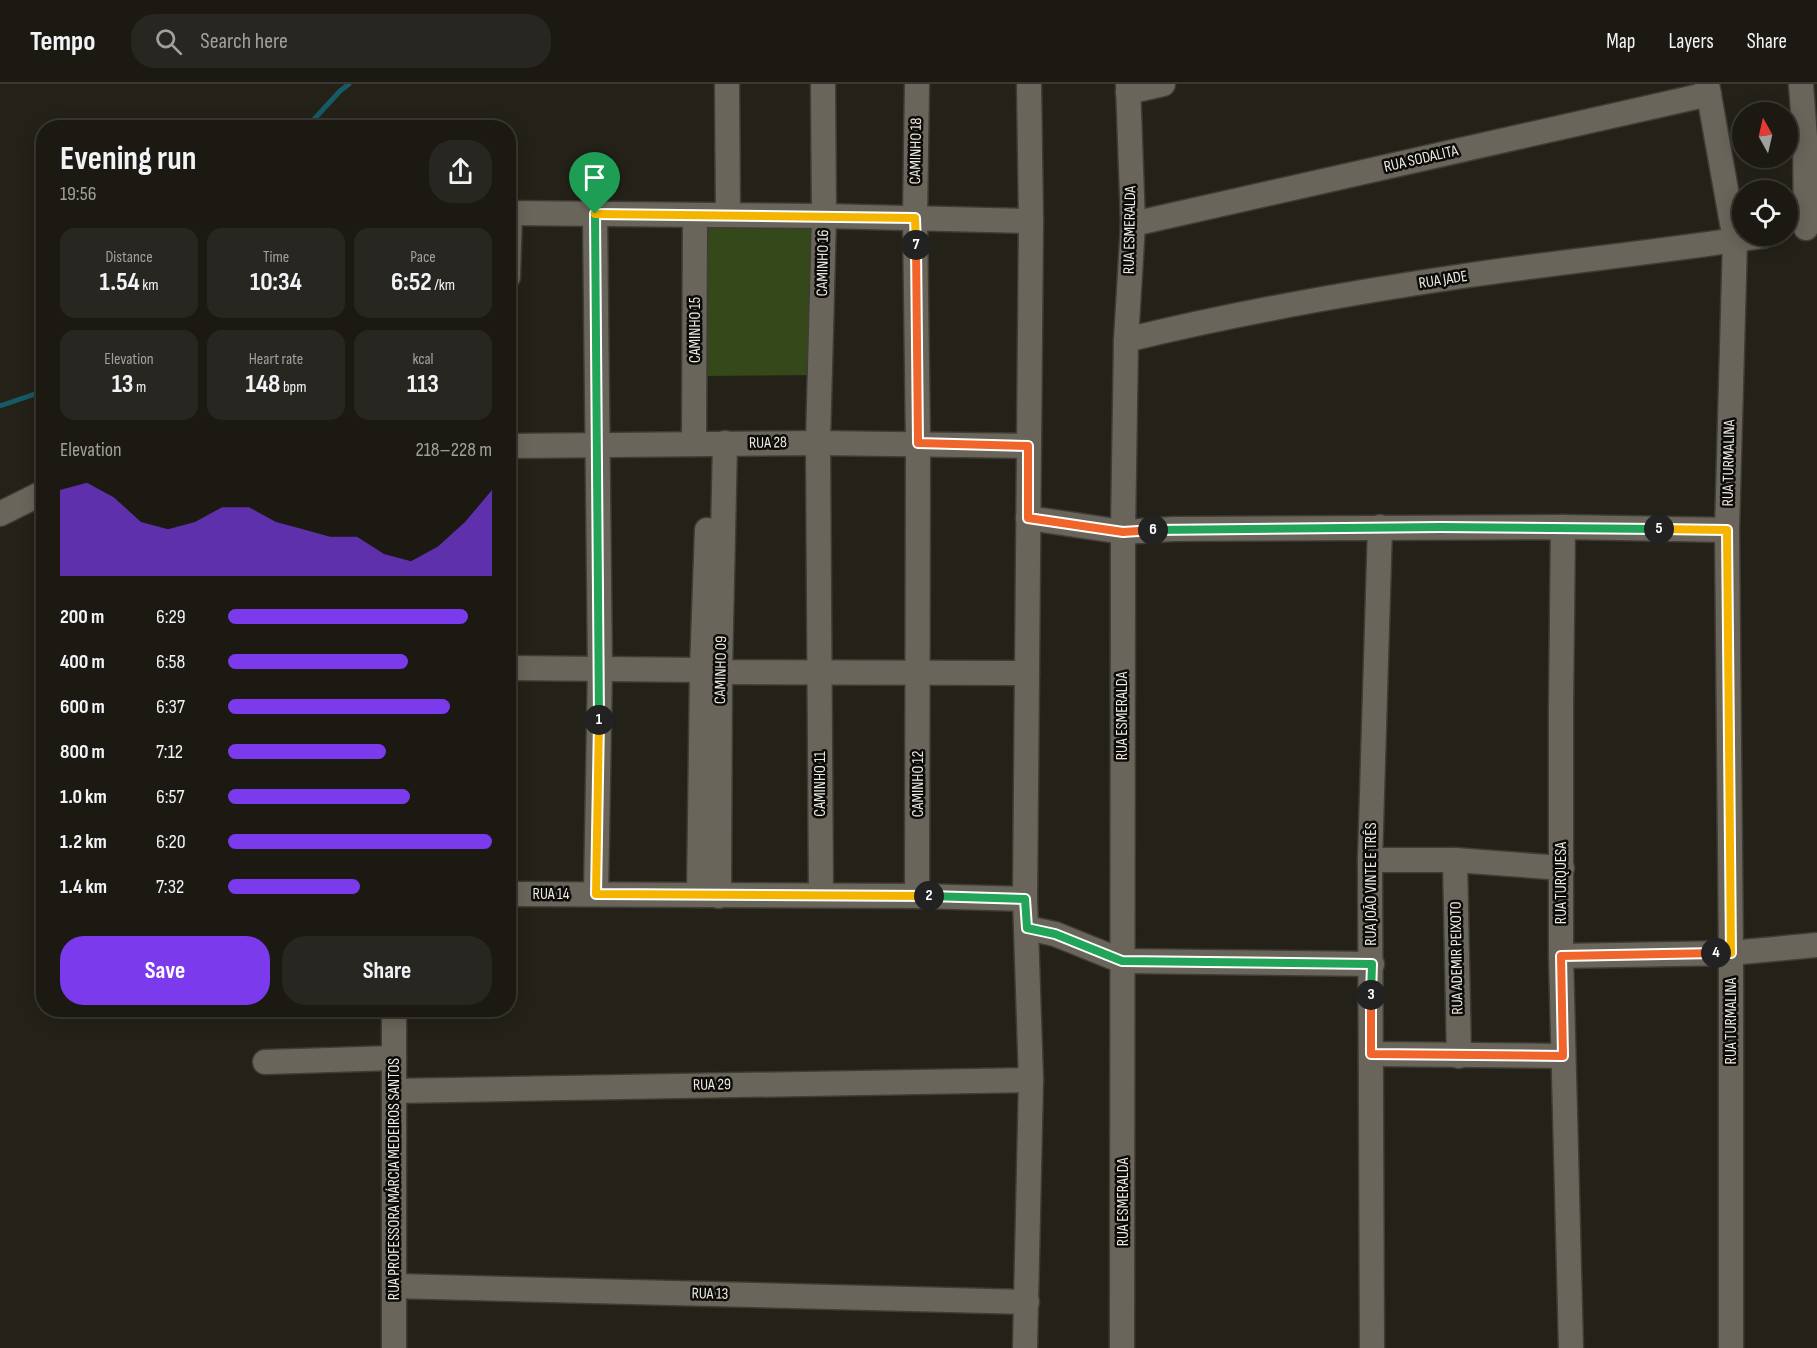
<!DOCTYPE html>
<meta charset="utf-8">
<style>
body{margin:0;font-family:"Sofia Sans Condensed",sans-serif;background:#282620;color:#f1f3f6;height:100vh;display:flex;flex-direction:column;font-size:22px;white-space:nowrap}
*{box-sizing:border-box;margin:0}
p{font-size:20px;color:#a0a09f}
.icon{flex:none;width:33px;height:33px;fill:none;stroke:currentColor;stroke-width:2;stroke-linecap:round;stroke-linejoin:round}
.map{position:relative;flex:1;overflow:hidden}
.sheet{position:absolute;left:36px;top:36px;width:480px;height:897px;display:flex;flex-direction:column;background:#1b1912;border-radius:24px;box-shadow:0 3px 15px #0003,0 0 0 2px #393832}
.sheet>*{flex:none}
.needle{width:39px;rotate:352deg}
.controls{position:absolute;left:1732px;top:18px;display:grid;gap:12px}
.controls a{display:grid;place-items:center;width:66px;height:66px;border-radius:50%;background:#1b1912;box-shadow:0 3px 15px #0003,0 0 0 2px #393832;font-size:30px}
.pin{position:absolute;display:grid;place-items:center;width:51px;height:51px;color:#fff;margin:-62px -26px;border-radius:50% 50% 50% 0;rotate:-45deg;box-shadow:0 0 6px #0007}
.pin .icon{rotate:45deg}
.km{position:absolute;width:30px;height:30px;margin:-15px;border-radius:50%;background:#222;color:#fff;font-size:16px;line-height:30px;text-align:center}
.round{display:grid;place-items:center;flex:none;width:63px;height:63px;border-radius:24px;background:#282620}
.headline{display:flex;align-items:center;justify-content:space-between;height:102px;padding:0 24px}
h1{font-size:33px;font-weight:700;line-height:45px}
.metrics{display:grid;grid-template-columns:repeat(3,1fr);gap:9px;height:102px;padding:6px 24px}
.metrics div{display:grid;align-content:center;border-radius:15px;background:#282620;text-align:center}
.metrics b{font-size:26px;font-weight:700}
.metrics small{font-size:16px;font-weight:400}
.metrics p{font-size:16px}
.chart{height:168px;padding:12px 24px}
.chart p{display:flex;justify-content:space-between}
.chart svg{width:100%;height:108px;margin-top:6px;fill:#7c3aed;opacity:.7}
.primary-button{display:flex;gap:12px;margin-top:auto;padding:12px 24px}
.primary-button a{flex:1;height:69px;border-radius:24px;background:#7c3aed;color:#fff;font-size:24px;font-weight:700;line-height:69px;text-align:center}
.primary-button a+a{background:#282620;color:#f1f3f6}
ul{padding:0 24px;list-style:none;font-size:20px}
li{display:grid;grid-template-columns:96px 72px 1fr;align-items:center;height:45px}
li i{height:15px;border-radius:8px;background:#7c3aed}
header{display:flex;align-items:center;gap:36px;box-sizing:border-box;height:84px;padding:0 30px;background:#1b1912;border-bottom:2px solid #393832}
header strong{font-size:28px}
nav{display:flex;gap:33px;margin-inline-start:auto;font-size:21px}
.search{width:420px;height:54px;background:#282620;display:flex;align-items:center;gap:15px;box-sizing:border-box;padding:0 21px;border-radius:24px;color:#a0a09f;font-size:22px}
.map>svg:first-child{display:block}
</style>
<header>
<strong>Tempo</strong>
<div class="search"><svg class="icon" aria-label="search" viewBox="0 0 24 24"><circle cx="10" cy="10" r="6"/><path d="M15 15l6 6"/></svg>Search here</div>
<nav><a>Map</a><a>Layers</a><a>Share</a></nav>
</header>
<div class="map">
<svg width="1817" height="1264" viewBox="0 0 1817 1264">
<rect width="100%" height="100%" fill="#242118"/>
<polygon fill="#344819" points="822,138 822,291 701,292 700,139"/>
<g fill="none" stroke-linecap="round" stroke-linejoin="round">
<g stroke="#175965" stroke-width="5">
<polyline points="306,44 340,7 349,0"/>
<polyline points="0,322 44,307"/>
</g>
<g stroke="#3f3b35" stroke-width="27">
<g id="minor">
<polyline points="727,0 728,131"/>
<polyline points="917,0 915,134 918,359 917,812"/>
<polyline points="1707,0 1735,156 1727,446 1731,869 1731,1264"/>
<polyline points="1801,1 1805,53 1806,144"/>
<polyline points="1128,8 1163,0"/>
<polyline points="508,129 824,132 1031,137"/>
<polyline points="595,130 600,584 596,810"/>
<polyline points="1133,140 1709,10"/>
<polyline points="508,193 510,129"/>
<path d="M1126 256C1240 228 1354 208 1470 191 1567 177 1666 167 1763 152"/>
<polyline points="694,360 695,132"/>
<polyline points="508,362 818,359 1028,362"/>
<polyline points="0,430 44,408"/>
<polyline points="1028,434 1123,448 1174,445 1563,443 1727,446"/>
<polyline points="1563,443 1561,623 1561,872 1571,1264"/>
<polyline points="508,584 702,586 720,588 1027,589"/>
<polyline points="1370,776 1455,776 1562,784"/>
<polyline points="1455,776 1459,972"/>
<polyline points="508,810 917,812 1025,815"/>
<polyline points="699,811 702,586 707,446"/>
<polyline points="821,811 818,359 824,132 823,0"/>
<polyline points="719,812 720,588 725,359"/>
<polyline points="1027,844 1055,850 1122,877 1372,880"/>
<polyline points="1561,872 1731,869 1817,861"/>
<polyline points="1371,970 1563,972"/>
<polyline points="265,978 394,974"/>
<polyline points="394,1007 1031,996"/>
<polyline points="394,1202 1027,1218"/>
<polyline points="394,1264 394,926"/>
<polyline points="1025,1264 1031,996 1025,815 1031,137 1029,0"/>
<polyline points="1122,1264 1123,448 1126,256 1133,140 1128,0"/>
<polyline points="1372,1264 1370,776 1380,443"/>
</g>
</g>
<use href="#minor" stroke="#69655a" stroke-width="24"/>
</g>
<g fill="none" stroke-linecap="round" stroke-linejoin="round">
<g stroke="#fff" stroke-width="12">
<polyline id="split-1" points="595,130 599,636"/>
</g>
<g stroke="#fff" stroke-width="12">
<polyline id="split-2" points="599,636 596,810 929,812"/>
</g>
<g stroke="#fff" stroke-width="12">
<polyline id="split-3" points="929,812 1025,815 1027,844 1055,850 1122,877 1372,880 1371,911"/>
</g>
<g stroke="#fff" stroke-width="12">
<polyline id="split-4" points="1371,911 1371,970 1563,972 1561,872 1716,869"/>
</g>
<g stroke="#fff" stroke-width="12">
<polyline id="split-5" points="1659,445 1727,446 1731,869 1716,869"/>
</g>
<g stroke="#fff" stroke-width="12">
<polyline id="split-6" points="1153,446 1441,443 1659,445"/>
</g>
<g stroke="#fff" stroke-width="12">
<polyline id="split-7" points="916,161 918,359 1028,362 1028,434 1123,448 1153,446"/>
</g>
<g stroke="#fff" stroke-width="12">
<polyline id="split-8" points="595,130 915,134 916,161"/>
</g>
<use href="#split-1" stroke="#22a559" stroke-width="8"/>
<use href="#split-2" stroke="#f5b400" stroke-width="8"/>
<use href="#split-3" stroke="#22a559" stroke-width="8"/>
<use href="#split-4" stroke="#f0652b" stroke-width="8"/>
<use href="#split-5" stroke="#f5b400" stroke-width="8"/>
<use href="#split-6" stroke="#22a559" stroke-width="8"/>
<use href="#split-7" stroke="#f0652b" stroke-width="8"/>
<use href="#split-8" stroke="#f5b400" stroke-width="8"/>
</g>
<g text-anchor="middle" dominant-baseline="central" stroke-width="5" stroke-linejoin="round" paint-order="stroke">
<g font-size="16" fill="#eceae4" stroke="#0c0b07">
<text transform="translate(916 67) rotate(-89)">CAMINHO 18</text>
<text transform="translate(1421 75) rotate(-13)">RUA SODALITA</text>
<text transform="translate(1130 146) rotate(-89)">RUA ESMERALDA</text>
<text transform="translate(823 179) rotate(-89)">CAMINHO 16</text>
<text transform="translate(1443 196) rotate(-9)">RUA JADE</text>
<text transform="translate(695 246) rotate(-90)">CAMINHO 15</text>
<text transform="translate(768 359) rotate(-1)">RUA 28</text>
<text transform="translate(1729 379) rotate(-89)">RUA TURMALINA</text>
<text transform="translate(721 586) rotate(-89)">CAMINHO 09</text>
<text transform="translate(1122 632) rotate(-90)">RUA ESMERALDA</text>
<text transform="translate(820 700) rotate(-90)">CAMINHO 11</text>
<text transform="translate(918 700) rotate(-90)">CAMINHO 12</text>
<text transform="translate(1561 799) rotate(-90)">RUA TURQUESA</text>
<text transform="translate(1371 800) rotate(-90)">RUA JOÃO VINTE E TRÊS</text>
<text x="551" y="810">RUA 14</text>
<text transform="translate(1457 874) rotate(-91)">RUA ADEMIR PEIXOTO</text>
<text transform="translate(1731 937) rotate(-90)">RUA TURMALINA</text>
<text transform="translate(712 1001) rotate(-1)">RUA 29</text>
<text transform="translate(394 1095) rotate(-90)">RUA PROFESSORA MÁRCIA MEDEIROS SANTOS</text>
<text transform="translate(1123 1118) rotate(-90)">RUA ESMERALDA</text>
<text transform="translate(710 1210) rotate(1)">RUA 13</text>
</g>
</g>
</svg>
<div class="controls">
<a><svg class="needle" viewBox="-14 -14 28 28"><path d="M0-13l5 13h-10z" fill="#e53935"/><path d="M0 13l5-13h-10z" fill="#a0a09f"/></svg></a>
<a><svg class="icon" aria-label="locate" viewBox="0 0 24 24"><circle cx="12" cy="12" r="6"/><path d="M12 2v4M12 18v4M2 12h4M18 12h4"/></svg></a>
</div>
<div class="pin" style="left:595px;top:130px;background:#1e9e55"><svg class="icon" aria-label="arrive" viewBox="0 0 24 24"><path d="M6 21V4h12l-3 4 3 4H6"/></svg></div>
<b class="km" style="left:599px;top:636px">1</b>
<b class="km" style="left:929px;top:812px">2</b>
<b class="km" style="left:1371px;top:911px">3</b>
<b class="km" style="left:1716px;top:869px">4</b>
<b class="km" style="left:1659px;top:445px">5</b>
<b class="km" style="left:1153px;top:446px">6</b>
<b class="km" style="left:916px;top:161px">7</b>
<section class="sheet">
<div class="headline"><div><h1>Evening run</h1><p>19:56</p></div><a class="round"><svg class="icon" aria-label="share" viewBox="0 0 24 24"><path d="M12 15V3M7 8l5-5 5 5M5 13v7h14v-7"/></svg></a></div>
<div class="metrics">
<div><p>Distance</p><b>1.54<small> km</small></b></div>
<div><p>Time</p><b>10:34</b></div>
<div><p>Pace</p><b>6:52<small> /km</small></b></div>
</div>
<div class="metrics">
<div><p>Elevation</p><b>13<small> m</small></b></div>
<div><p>Heart rate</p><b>148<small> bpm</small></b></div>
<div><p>kcal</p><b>113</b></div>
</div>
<div class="chart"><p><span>Elevation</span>218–228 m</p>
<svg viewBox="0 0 160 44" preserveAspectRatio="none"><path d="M0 44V9L10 6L20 12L30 22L40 25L50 22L60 16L70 16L80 22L90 25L100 28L110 28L120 35L130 38L140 32L150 22L160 9V44z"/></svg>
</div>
<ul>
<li><b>200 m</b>6:29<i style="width:91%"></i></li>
<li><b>400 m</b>6:58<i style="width:68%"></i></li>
<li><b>600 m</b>6:37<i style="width:84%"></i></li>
<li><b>800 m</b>7:12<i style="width:60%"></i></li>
<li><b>1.0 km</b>6:57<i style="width:69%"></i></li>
<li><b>1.2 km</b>6:20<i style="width:100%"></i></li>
<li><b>1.4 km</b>7:32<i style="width:50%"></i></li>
</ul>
<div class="primary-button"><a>Save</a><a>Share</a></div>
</section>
</div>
